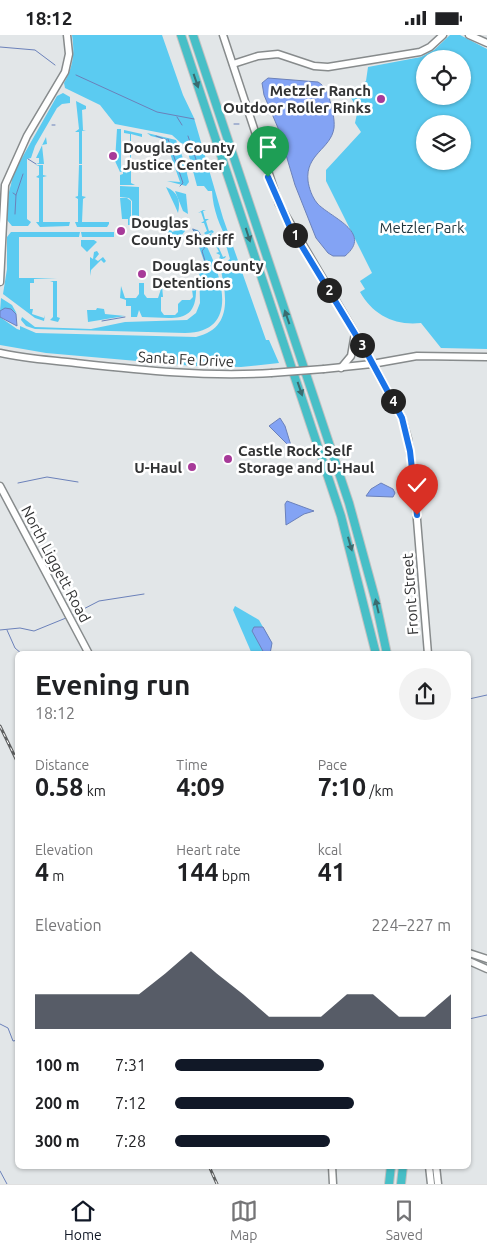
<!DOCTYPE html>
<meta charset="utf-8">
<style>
body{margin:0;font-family:Ubuntu,sans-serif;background:#f2f2f2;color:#202124;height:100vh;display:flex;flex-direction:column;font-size:19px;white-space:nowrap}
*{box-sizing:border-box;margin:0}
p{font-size:16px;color:#757577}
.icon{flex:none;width:28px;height:28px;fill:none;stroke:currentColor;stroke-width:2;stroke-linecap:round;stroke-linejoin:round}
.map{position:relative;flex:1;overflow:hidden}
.drawer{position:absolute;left:15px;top:616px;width:456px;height:518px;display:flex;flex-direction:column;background:#fff;border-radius:8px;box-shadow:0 1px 4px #0004}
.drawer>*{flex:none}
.tools{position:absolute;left:416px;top:15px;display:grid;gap:10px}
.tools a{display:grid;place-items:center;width:55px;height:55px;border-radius:50%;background:#fff;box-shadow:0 1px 4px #0004;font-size:25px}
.pin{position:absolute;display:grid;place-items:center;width:42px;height:42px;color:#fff;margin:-51px -21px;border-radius:50% 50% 50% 0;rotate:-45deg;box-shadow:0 0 5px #0007}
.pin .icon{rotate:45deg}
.km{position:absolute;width:25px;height:25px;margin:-12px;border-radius:50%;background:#222;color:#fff;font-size:14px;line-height:25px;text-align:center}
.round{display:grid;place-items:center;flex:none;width:52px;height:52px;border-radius:26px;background:#f2f2f2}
.summary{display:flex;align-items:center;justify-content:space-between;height:85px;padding:0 20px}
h1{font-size:28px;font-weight:700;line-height:38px}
.figures{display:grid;grid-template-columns:repeat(3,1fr);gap:8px;height:85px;padding:5px 20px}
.figures div{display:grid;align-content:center}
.figures b{font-size:25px;font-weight:700}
.figures small{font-size:14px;font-weight:400}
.figures p{font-size:14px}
.chart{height:140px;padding:10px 20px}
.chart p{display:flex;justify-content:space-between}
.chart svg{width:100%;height:90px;margin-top:5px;fill:#111827;opacity:.7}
ul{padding:0 20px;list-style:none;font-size:16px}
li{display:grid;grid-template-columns:80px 60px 1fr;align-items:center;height:38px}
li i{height:12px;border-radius:6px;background:#111827}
.status{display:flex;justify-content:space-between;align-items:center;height:35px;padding:0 25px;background:#fff;direction:ltr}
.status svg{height:14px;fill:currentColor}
.dock{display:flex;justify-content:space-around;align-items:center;height:70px;border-top:1px solid #e0e0e0;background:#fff;font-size:14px;color:#757577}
.dock a{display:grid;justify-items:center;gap:2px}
.dock .selected{color:#111827}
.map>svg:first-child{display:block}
</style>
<div class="status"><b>18:12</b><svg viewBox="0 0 49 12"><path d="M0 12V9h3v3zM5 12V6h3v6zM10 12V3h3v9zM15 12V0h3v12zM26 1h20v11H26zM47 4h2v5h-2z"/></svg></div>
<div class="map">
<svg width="487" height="1149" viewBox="0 0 487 1149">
<rect width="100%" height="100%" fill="#e2e6e8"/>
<g fill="#5bcbf1" fill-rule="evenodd">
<path d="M72 0H162L183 60 194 83 223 183 266 305H269L279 328 241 332 194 331 46 318 0 310V282L17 294 20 295V291L36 298 196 302C234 293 226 259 220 231L230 224 226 210 229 208C220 192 213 175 212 156H208L204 151H197L186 110 181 108 172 100 115 89 100 70 65 53 64 48C73 32 75 19 72 0Z"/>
<path d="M450 0H460L487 14V314L441 313 421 288C395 291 373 280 360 257L365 254 360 246 372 238 326 146V135L361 97 355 88 358 74 349 60 366 46 368 32 421 22 434 15ZM425 24H462V61H425ZM425 89H462V126H425Z"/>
<polygon points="63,58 70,62 70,68 62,69 57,73 35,111 31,123 27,124 27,184 31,187 28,191 12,191 7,185 8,161 14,137 57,61"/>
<polygon points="76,66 86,71 86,74 82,75 83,95 86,95 82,96 82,129 79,129 79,97 75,97 79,94"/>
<polygon points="117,94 121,94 121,134 126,135 127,139 127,134 130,133 130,99 124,98 124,95 142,99 142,102 131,99 131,148 135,150 120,150 120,140 123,139 123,136 120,137 115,126"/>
<polygon points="147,98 176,105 184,126 189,147 186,151 167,146 180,147 166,107 163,104 151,101"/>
<polygon points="46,102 47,109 42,110 44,129 36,129 39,128 39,123 36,123"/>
<polygon points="36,130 43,130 43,140 47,141 43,142 43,187 70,187 69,191 40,192 36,187 42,187 39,187 39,143 36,142 39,140 39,131"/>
<polygon points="79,130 82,130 82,161 86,162 83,164 82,187 78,187 78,164 75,162 78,161"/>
<polygon points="120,151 139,152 139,190 132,190 132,166 129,163 120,162"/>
<path d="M166 152C178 157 181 166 178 178L175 171 177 170 175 171Z"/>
<polygon points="175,156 186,159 188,179 183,176"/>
<polygon points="120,163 127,163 131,166 131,190 128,190 128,184 122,184"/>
<polygon points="203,175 206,175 203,176 205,184 209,184 206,186 209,196 212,195 214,197 211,199 217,209 220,207 218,211 223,222 226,221 225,223 219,225 220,220 216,218 219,217 215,209 210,209 213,207 209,200 212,197 206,200 204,198 207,196 204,188 201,188 204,186 201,177 198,178"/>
<polygon points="75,187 109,187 109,189 107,192 77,192"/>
<polygon points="182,189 185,196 181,201 168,201 168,194 171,193 172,197 178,195 177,191"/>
<path d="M192 194 198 195C217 227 247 297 185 298L35 294 26 291 21 285 22 282 35 292 91 294 125 287 187 285 196 278 200 268 199 229H205L198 209 200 208Z"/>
<polygon points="11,197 80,197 79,202 19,202 19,243 57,243 34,244 34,248 30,248 30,274 33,274 32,279 44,283 45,280 44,286 35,283 3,259 7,234 7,202"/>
<polygon points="81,197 114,197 114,202 82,202"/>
<polygon points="81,205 94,205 97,207 87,217 81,211"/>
<polygon points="97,216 99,219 95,224 98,226 103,222 106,226 104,228 101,225 91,235 90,241 90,222 93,224 94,217"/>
<polygon points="50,246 57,246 57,282 60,283 58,287 50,285 53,282 53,247"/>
<path d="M191 247 196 253C197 291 172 282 142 282L139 275 137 282H131V271H126V265L120 263 121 251 125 263H136L139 259V248H144V259L147 263H158L162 251 163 262H161V276L164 280H175L178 277V269L182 265H190L193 262Z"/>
<polygon points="1,263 12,270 17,279 11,274 0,276"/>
<polygon points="97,273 104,274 105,279 125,281 88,287 87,275 96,275"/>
<polygon points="235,571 259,585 272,608 270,619 252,619 233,575"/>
</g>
<g fill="#83a3f4" stroke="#6b81ba">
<path d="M268 43 318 47C325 51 329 59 330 66 332 75 335 84 334 93 331 114 305 119 308 146 309 153 312 162 317 168 329 182 374 197 345 221H333L328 218 316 203 295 150 278 93 264 60 262 48Z"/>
<polygon points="5,273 11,274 16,279 17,291 0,282 0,276"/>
<polygon points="280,383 285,391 292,414 269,391"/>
<polygon points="381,448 393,454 395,458 393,462 366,461 371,454"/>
<polygon points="287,466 314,476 304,479 286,490 285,469"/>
<polygon points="254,592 263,592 272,608 270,619 264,618 252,596"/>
</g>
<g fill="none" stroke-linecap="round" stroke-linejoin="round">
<g stroke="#6b81ba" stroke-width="1">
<polyline points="0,12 35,15 55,30"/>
<polyline points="76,40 157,77 194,84"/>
<polyline points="177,82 182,90"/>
<polyline points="234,89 239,89"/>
<polyline points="52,90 55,90"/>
<polyline points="156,101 167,105"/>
<polyline points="188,101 200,136"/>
<polyline points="168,104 183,148 180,151"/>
<polyline points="28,124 36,129"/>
<polyline points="13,158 16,160 15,179"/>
<polyline points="16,160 23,139"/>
<polyline points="193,194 199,197 206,211 202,216 206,229 199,238"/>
<polyline points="193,195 198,200 201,213"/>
<polyline points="168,198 170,201"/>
<polyline points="102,286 125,282"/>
<polyline points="18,448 47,442 78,447"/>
<polyline points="72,580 99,566 144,559"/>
<polyline points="0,595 20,593 34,596 66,583"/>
<polyline points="7,595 15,613 22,619"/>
<polyline points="469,664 487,660"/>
<polyline points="469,984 487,980"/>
<polyline points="0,989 8,993 13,1006 18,1005"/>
<polyline points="0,1136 7,1149"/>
</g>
<g stroke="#878b8c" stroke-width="9">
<g id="secondary">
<polyline points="223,0 279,169 368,320 402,383 408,404 414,448 428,619"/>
<polyline points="469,0 487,8"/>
<polyline points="233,29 258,21 278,19 314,31 328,32 420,17 430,12 443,0"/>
<polyline points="0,247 5,150 27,101 65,37 69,19 67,0"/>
<path d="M0 318C25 324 50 325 76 328 141 335 205 342 271 338"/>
<polyline points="341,333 351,321 355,298"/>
<polyline points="324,334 372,329 417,321 487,322"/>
<polyline points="0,451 89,619"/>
<polyline points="469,918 487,924"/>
<polyline points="469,926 487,934"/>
<polyline points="332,1131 333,1149"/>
<polyline points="429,1131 431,1149"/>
<polyline points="436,1131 438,1149"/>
</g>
</g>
<g stroke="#c2c2c2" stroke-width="10">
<g id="highway">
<polyline points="181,0 341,481 376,619"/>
<polyline points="193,0 349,468 375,563 387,619"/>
<polyline points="389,1149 391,1131"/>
<polyline points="401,1149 403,1131"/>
</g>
</g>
<use href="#secondary" stroke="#fff" stroke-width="6"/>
<use href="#highway" stroke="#47bfc7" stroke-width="8"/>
<g stroke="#5e6061" stroke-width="3">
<g id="rail">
<polyline points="0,691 18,728"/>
<polyline points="209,1131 217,1149"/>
</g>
</g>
<use href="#rail" stroke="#fff" stroke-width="1" stroke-dasharray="4" stroke-linecap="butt"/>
<g stroke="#878b8c" stroke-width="9" stroke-linecap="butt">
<polyline id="secondary-bridge" points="271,338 324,334"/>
</g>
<use href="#secondary-bridge" stroke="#fff" stroke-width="6"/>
</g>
<defs><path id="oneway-solid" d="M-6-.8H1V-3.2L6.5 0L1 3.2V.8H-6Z" transform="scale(1.25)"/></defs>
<g fill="#3a6b6f">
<use href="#oneway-solid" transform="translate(196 46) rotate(71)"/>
<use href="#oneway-solid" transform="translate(248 200) rotate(72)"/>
<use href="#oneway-solid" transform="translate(287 282) rotate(-109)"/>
<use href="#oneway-solid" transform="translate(300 354) rotate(71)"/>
<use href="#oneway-solid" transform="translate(350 509) rotate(74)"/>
<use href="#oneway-solid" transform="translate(377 571) rotate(-103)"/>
</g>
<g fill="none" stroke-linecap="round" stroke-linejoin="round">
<g stroke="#fff" stroke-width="10">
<polyline id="route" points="268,142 289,190 368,320 402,383 410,416 417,480"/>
</g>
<use href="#route" stroke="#1a73e8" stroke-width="6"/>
</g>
<g fill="#a73a99" stroke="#fff" stroke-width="2">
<circle cx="381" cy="64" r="5"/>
<circle cx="113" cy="121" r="5"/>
<circle cx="121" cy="196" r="5"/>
<circle cx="142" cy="239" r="5"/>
<circle cx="228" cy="424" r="5"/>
<circle cx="192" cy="432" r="5"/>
</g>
<g text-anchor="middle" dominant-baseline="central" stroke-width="5" stroke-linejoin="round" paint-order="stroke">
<g font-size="15" font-weight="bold" fill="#323334" stroke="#fff" text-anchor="start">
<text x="371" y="55" text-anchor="end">Metzler Ranch<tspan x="371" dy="17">Outdoor Roller Rinks</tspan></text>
<text x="123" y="112">Douglas County<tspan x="123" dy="17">Justice Center</tspan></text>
<text x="131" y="187">Douglas<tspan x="131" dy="17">County Sheriff</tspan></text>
<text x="152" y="230">Douglas County<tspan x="152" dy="17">Detentions</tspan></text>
<text x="238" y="415">Castle Rock Self<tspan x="238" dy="17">Storage and U-Haul</tspan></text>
<text x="182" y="432" text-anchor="end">U-Haul</text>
</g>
<g font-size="15" fill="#1f343c" stroke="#fff">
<text x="422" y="192">Metzler Park</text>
</g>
<g font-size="15" fill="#323334" stroke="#fff">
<text transform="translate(186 324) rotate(3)">Santa Fe Drive</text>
<text transform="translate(56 529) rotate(62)">North Liggett Road</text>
<text transform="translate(410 559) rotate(-94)">Front Street</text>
</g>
</g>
</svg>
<div class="tools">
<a><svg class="icon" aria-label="locate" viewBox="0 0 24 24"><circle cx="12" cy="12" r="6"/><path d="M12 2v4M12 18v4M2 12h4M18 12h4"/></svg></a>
<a><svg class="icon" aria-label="layers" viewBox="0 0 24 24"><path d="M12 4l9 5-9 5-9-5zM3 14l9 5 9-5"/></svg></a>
</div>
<div class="pin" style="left:268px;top:142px;background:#1e9e55"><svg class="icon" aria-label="arrive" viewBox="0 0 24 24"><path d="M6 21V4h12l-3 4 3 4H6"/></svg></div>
<div class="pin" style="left:417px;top:480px;background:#d93025"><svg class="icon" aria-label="check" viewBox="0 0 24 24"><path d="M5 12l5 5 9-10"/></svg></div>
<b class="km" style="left:295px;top:200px">1</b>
<b class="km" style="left:329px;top:255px">2</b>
<b class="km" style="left:362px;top:310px">3</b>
<b class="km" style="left:393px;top:366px">4</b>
<section class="drawer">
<div class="summary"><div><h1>Evening run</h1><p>18:12</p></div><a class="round"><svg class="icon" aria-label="share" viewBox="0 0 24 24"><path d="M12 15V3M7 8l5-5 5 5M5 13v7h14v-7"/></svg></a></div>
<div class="figures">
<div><p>Distance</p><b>0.58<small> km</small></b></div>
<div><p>Time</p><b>4:09</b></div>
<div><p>Pace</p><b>7:10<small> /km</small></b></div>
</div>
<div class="figures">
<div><p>Elevation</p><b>4<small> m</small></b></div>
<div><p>Heart rate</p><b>144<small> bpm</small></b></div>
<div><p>kcal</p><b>41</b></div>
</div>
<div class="chart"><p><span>Elevation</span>224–227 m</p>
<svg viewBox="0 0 160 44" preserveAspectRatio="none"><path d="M0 44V27L10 27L20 27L30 27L40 27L50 17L60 6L70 17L80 27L90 38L100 38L110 38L120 27L130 27L140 38L150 38L160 27V44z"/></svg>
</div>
<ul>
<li><b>100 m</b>7:31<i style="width:54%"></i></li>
<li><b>200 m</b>7:12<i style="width:65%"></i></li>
<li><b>300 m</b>7:28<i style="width:56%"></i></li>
</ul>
</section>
</div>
<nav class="dock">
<a class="selected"><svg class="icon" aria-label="home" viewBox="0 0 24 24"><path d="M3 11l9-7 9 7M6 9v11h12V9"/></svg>Home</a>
<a><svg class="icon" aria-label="map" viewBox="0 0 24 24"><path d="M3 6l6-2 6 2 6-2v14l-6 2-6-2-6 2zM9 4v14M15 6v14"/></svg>Map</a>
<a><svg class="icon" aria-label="saved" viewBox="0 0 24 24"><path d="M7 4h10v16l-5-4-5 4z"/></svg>Saved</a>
</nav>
